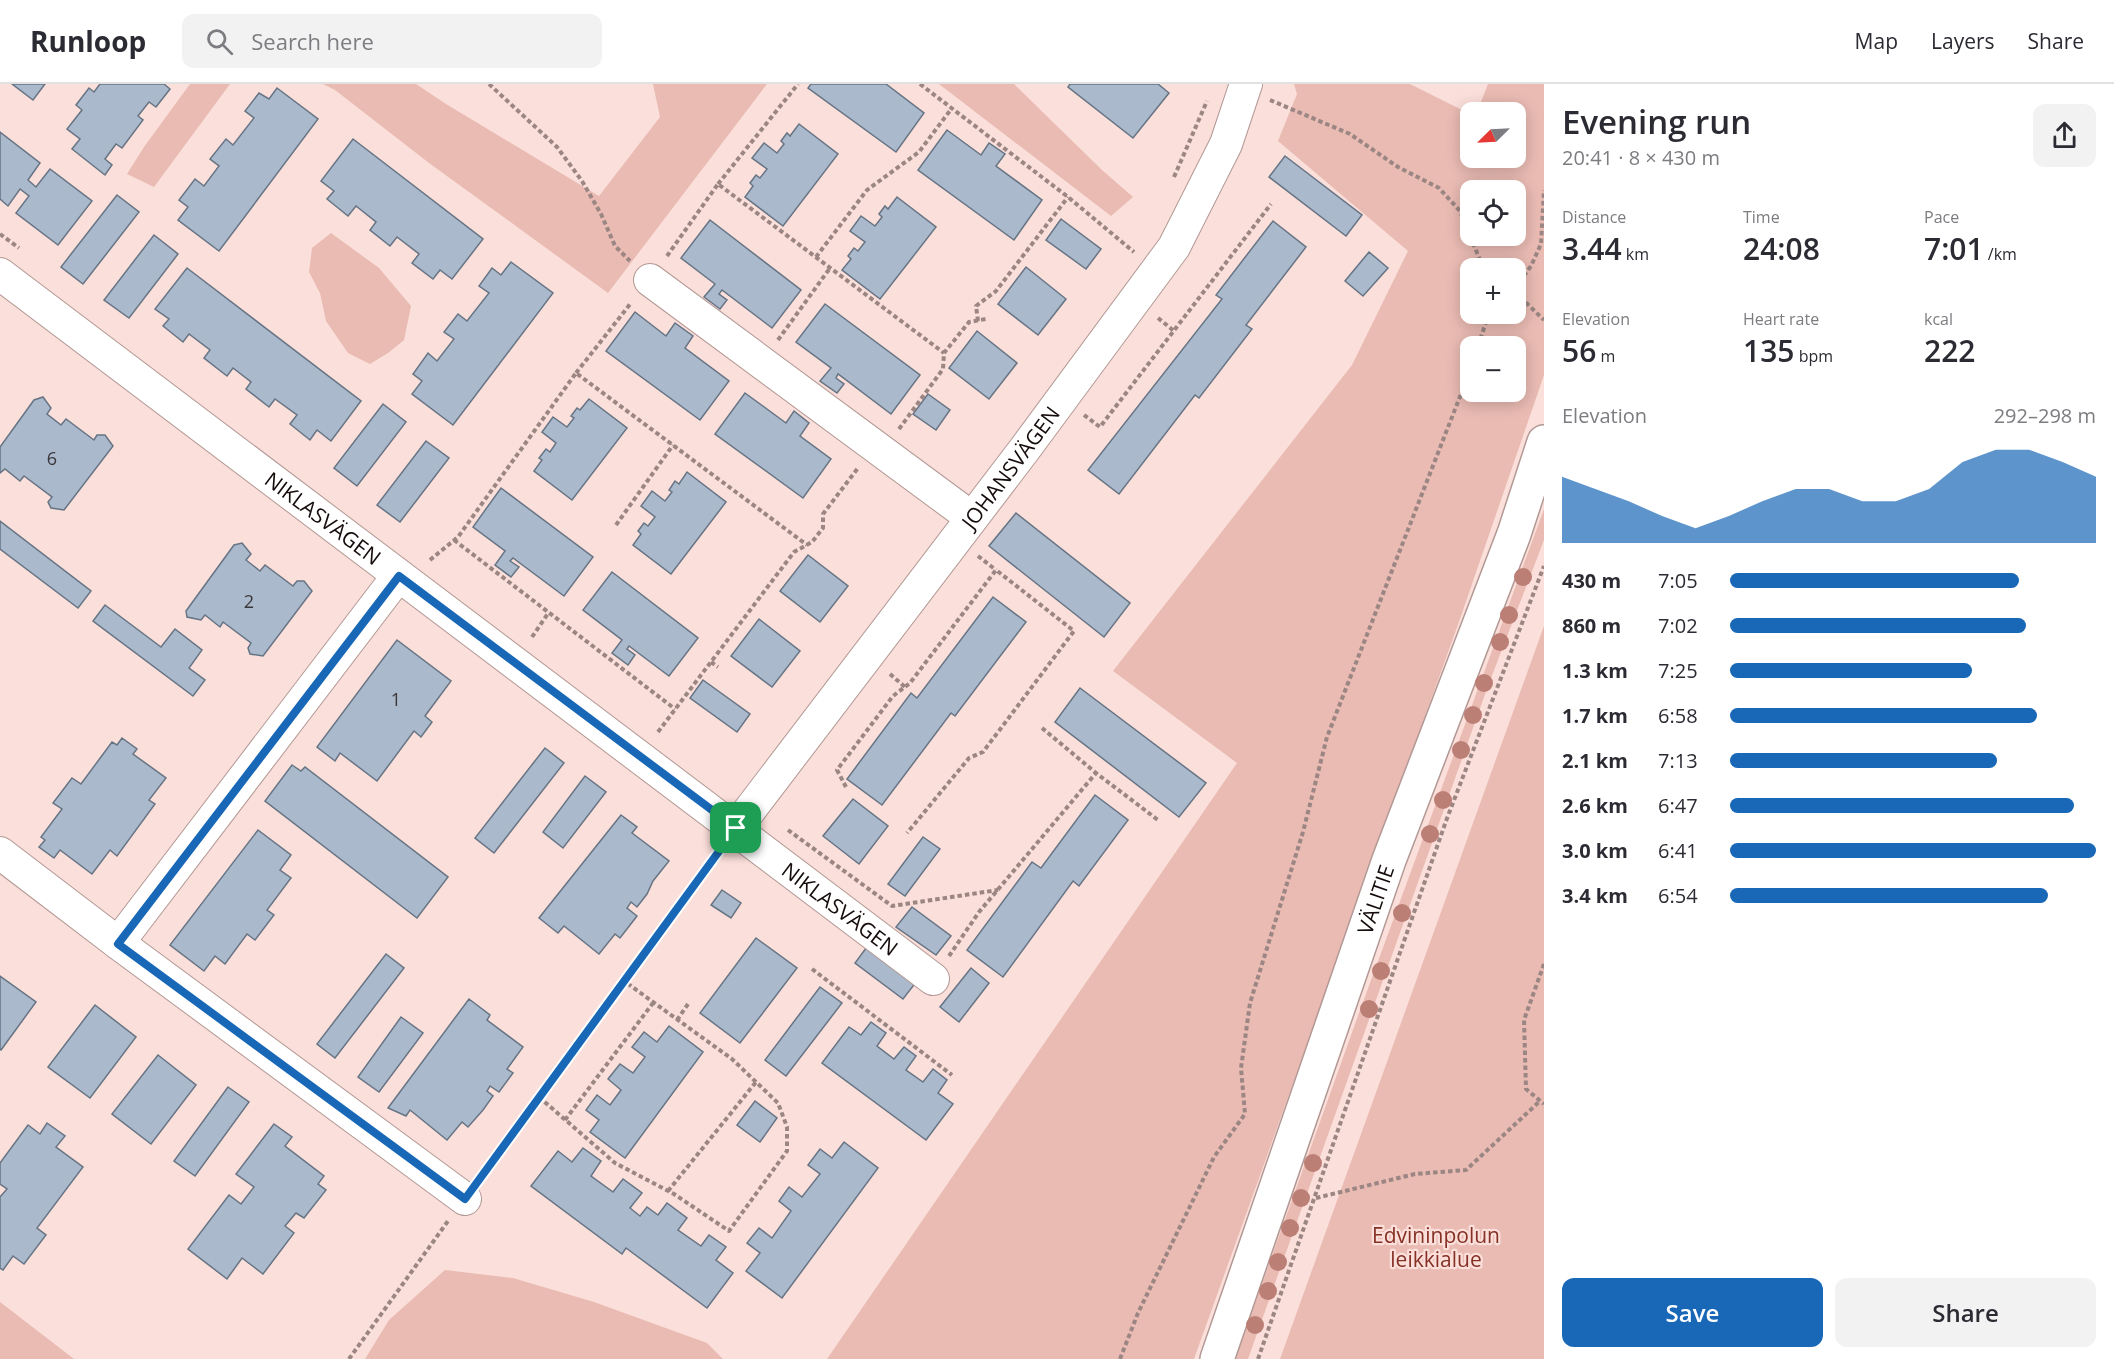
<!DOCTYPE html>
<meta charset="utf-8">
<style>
body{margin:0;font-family:"Open Sans",sans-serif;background:#f2f2f3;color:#2b2b33;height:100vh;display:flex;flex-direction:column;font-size:22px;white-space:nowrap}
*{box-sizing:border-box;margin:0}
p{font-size:20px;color:#7c7c81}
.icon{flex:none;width:33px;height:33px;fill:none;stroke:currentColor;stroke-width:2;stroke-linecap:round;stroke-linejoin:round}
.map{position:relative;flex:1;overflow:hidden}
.drawer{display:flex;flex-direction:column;background:#fff;width:570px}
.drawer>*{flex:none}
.needle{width:39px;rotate:246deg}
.buttons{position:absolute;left:1460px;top:18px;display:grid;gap:12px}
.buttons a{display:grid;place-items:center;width:66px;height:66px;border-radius:12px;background:#fff;box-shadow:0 3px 15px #0003;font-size:30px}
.pin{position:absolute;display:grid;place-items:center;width:51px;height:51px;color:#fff;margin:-26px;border-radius:12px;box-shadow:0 3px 9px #0006}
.round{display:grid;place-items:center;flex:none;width:63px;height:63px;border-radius:12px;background:#f2f2f3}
.headline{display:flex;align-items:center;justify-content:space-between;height:102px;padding:0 18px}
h1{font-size:33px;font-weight:600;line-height:45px}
.stats{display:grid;grid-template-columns:repeat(3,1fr);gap:9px;height:102px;padding:6px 18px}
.stats div{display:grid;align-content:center}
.stats b{font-size:30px;font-weight:600}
.stats small{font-size:16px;font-weight:400}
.stats p{font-size:16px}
.chart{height:168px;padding:12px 18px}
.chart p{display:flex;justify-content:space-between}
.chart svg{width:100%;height:108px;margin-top:6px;fill:#1968b7;opacity:.7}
.cta{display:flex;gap:12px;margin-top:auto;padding:12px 18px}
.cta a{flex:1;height:69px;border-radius:12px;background:#1968b7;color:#fff;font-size:24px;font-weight:600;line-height:69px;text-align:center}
.cta a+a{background:#f2f2f3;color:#2b2b33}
ul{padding:0 18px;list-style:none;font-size:20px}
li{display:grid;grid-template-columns:96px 72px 1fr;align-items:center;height:45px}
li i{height:15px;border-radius:8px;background:#1968b7}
header{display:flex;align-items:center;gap:36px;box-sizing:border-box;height:84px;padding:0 30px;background:#fff;border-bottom:2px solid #e1e1e2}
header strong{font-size:28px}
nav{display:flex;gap:33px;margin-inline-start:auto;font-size:21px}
.search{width:420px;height:54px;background:#f2f2f3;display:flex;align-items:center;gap:15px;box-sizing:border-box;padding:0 21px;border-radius:12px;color:#7c7c81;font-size:22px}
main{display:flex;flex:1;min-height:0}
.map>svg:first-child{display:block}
</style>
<header>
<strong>Runloop</strong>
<div class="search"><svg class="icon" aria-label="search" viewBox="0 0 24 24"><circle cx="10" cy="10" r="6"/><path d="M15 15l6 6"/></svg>Search here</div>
<nav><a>Map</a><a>Layers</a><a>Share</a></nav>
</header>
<main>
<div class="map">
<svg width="1544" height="1275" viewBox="0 0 1544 1275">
<rect width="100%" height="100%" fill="#fbdfda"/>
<g fill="#e9bbb3" fill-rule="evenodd">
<polygon points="190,0 230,0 154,103 127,90 144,63"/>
<polygon points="323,0 416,0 446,20 599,112 660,33 653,0 767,0 608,209 429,79 335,6"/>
<polygon points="939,0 1014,0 1102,86 1133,113 1111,132"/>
<path d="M1294 0H1410L1470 30V74H1515V28H1477L1488 0H1544V291L1460 535 1194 1275H827L1237 679 1113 587 1352 281 1408 167 1278 57 1297 10ZM1470 106H1515V152H1470ZM1470 184H1515V230H1470ZM1470 262H1515V308H1470Z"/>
<polygon points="331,149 379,184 411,222 404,256 388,269 370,280 348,269 326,237 320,209 309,188 312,164"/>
<polygon points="1544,425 1544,456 1488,602 1248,1275 1235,1275 1359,929"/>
<polygon points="1544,542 1544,1275 1280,1275"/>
<polygon points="445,1186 513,1194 594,1218 707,1259 723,1275 365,1275 389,1236"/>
<polygon points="0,1218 74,1275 0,1275"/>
</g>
<g fill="#aab9cc" stroke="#667484" stroke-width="1.5">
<polygon points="12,0 45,0 33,16"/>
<polygon points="100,0 164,0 170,5 156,23 149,18 138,32 143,36 122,64 116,60 105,75 112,81 105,91 72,65 80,55 67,45 82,26 76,21 89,4 94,8"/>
<polygon points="811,0 886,0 924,29 896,68 808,4"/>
<polygon points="1070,0 1158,0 1169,9 1133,54 1068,3"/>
<polygon points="277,4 318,35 219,167 178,136 188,123 179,116 195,95 204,102 219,82 210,75 226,55 233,61 254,34 245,27 259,9 269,15"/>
<polygon points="799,40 838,70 783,142 745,113 753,102 750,99 756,91 760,94 767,85 752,74 764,59 777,69 784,60 781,57 787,49 790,52"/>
<polygon points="947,46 981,71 989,59 1005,70 996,82 1042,116 1014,156 918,86"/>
<polygon points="0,48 40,79 28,96 36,103 50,85 92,117 58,161 16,129 29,112 20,105 8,122 0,115"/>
<polygon points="353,55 483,155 452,195 440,186 433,195 412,179 419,170 397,153 390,162 370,146 376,138 356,122 348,132 327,115 334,107 321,97"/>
<polygon points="1285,72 1362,131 1346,152 1269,93"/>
<polygon points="117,111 139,128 83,200 61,183"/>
<polygon points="897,113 936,143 880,215 842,186 851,175 848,172 854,164 858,167 865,158 850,147 861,132 875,142 882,133 879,130 885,122 888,125"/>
<polygon points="1061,135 1101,165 1086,185 1046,156"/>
<polygon points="710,136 801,206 772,244 722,206 719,210 727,216 720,225 704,213 715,200 681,174"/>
<polygon points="1273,137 1306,163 1246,241 1252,245 1199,314 1195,311 1119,410 1088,386 1222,215 1216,211"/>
<polygon points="154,151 178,170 129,234 104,216"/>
<polygon points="1369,168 1388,184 1363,212 1345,197"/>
<polygon points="511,178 553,209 453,341 412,310 422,297 413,290 428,269 437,277 454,255 444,248 458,230 467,237 489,209 479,202 492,184 501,191"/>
<polygon points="1026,183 1066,215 1038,251 998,220"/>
<polygon points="187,184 361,317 331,357 317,346 310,356 290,340 297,331 275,315 269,323 246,305 251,298 233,284 227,292 204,274 210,266 189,250 183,258 163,242 169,235 155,225"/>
<polygon points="825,220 920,291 891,330 838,290 836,294 844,300 837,309 820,297 831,284 796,258"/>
<polygon points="635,228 666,252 675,239 693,252 685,264 729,297 700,336 606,267"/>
<polygon points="977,247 1017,279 989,315 949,284"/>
<polygon points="745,309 786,339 794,327 809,339 800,352 831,375 803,414 715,350"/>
<polygon points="928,310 950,326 936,346 913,330"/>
<polygon points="43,313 51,324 47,330 61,341 66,335 94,356 97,351 105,351 113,362 64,426 51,424 48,418 52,413 24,392 20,397 5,385 0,389 0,363 34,316"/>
<polygon points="589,315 627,344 572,416 534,387 542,376 539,374 546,365 550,368 556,359 542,348 553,333 567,343 574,334 571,332 577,324 580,326"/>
<polygon points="383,320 406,338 357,402 334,384"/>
<polygon points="426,357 449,374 400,438 377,421"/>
<polygon points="687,388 726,418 671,490 633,461 641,450 638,447 644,439 648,442 655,433 641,422 652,407 665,417 672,408 669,406 675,397 679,400"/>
<polygon points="501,404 593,473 564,512 513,474 510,477 519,483 511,493 495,481 505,467 473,443"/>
<polygon points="1016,429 1130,519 1104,553 989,462"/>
<polygon points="0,437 91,507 78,524 0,465"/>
<polygon points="242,459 251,470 246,476 260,487 265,481 293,502 297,497 304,497 312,507 263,572 250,570 248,564 251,559 223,538 220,543 205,531 201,536 187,533 186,527 234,461"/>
<polygon points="808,471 848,502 820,538 780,507"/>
<polygon points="612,488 698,554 669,592 629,562 627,565 635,571 628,581 612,569 622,556 583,526"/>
<polygon points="993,513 1026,538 955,632 951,629 882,721 847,695 911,609 917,614"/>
<polygon points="105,521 161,563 175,545 202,566 189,584 205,596 193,612 93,537"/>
<polygon points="759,535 800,567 772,603 731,572"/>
<polygon points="397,556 451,597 425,632 432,638 421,653 414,647 377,697 340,669 335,677 317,663"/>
<polygon points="703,596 750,630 737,648 690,614"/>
<polygon points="1080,604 1206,699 1179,733 1055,638"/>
<polygon points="122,654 137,665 133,670 166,694 149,716 155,720 117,772 110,766 92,790 60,766 54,774 39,763 45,756 41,753 62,725 53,719 72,694 81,700 112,658 117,661"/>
<polygon points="545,664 564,679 494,769 475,754"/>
<polygon points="292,681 301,687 305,683 448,793 417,834 265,717"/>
<polygon points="585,692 606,708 563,764 543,748"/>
<polygon points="1095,711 1128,736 1079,802 1073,797 1003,893 967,866 1032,778 1041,784"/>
<polygon points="853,715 888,742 859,780 823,752"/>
<polygon points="621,731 637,743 632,749 669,777 653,797 647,810 637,823 631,818 627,824 637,832 620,854 615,850 599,870 564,842 558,849 539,834"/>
<polygon points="258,746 291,771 280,786 291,794 267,826 274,831 255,856 247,850 225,880 215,872 204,887 170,861"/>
<polygon points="923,753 940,765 905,812 888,800"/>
<polygon points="722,806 741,819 731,834 711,821"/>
<polygon points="912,823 951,852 936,871 896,843"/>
<polygon points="756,854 797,884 740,959 700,929"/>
<polygon points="869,860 917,897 903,915 855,879"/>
<polygon points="386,870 404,884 335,974 317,960"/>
<polygon points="971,884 989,899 959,938 940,923"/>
<polygon points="0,892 36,918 1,966 0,965"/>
<polygon points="820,903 842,919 786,992 765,976"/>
<polygon points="469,915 490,931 487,936 523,963 507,985 513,989 499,1008 490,1002 487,1007 493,1012 483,1026 468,1043 462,1038 447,1056 410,1026 406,1032 388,1024"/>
<polygon points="95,921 136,953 90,1014 48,983"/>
<polygon points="401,933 423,949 379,1008 358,993"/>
<polygon points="871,938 886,949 877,962 894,975 904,963 916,972 906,986 923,998 933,985 947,996 938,1009 953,1020 926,1056 822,979 849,943 861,951"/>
<polygon points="669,942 703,968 625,1074 590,1048 599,1036 586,1026 597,1011 610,1021 621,1006 608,995 620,980 633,989 645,973 632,963 644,948 657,958"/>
<polygon points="158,971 196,1001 151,1060 112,1030"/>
<polygon points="228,1003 249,1018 195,1092 174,1077"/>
<polygon points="755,1017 777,1034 760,1058 737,1041"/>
<polygon points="47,1039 65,1052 56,1063 83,1083 37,1144 46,1151 24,1180 13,1172 3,1186 0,1184 0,1113 7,1105 0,1100 0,1079 28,1041 40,1050"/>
<polygon points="274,1040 292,1053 285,1062 324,1092 318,1100 326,1106 304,1134 296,1129 285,1142 294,1149 263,1190 242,1174 227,1195 188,1165 229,1111 241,1120 254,1103 236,1090"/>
<polygon points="844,1058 878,1084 782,1214 746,1187 760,1169 747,1159 759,1144 772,1154 791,1127 779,1117 789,1103 802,1113 820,1090 808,1081 820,1065 832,1074"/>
<polygon points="583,1064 601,1077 591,1092 613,1108 623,1095 642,1109 630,1124 640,1132 647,1123 658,1131 667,1119 687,1134 678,1146 701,1162 709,1151 726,1163 716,1176 733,1189 707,1224 626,1164 622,1170 531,1102 558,1067 572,1078"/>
</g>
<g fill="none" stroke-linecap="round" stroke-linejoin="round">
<g stroke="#b29894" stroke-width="34">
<g id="street">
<path id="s1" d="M0 190 933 895"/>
<polyline points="650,196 972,434"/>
<polyline points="398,492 118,859 465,1115"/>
<path id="s2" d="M736 744 1024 366 1174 163 1226 60 1246 0"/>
<polyline points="0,769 118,859"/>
</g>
</g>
<g stroke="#b29894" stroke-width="36">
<g id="secondary">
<path id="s3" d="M1217 1275 1389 776 1514 450 1544 358"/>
</g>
</g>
<g stroke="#9b8683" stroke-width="4" stroke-dasharray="4.5 3" stroke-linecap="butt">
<polyline points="489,0 557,63 582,97 601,130 615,162 630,177"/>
<polyline points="920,0 1068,113 1134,168"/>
<polyline points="1270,16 1350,50 1398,83 1439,104 1460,127 1470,150"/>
<polyline points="1174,93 1207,17"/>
<polyline points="718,100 798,0"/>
<polyline points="0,150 19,164"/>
<polyline points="1470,152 1480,176 1490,184"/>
<polyline points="667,172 718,100 944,269"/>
<polyline points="816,173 867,106 919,68 952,24"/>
<polyline points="1515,204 1531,182 1541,160 1544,106"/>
<polyline points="1515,208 1544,236"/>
<polyline points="1158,234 1174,247"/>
<polyline points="978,237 976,222 996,207 1068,113"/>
<polyline points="778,256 830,184"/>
<polyline points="1478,262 1486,238 1493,230"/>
<polyline points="576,289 631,219"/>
<polyline points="1084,331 1100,343 1271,120"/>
<polyline points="899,345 943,285 944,269 969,238 986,235"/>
<polyline points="616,441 673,361"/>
<polyline points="454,456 675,625"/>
<polyline points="978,472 996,486"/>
<polyline points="430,476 458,453 576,289 807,461"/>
<polyline points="532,553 549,528"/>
<polyline points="711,578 718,583"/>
<polyline points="890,590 905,603"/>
<polyline points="1042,644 1096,689"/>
<polyline points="658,648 794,468 812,458 823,444 823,430 858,384"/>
<polyline points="846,703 837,686 893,612 910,599 996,486 1074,547 983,668 969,674 907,749"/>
<polyline points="788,746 892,822 998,806"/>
<polyline points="949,872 979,828 1096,689 1158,736"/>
<polyline points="1544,880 1524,936 1526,1005 1544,1020"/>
<polyline points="812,885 952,991"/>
<polyline points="677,936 688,920"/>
<polyline points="539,1013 615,1079 674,1110 729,1147 787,1067 787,1043 778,1019 732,975 624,897"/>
<polyline points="565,1036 653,919"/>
<polyline points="481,1092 718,770"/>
<polyline points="668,1107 756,998"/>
<polyline points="1316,1114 1415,1090 1466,1086 1540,1017"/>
<polyline points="349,1275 448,1137"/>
<polyline points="1120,1275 1138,1229 1214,1073 1245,1030 1241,984 1250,919 1303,748 1327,653 1470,287"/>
<polyline points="1258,1275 1446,737 1544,482"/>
</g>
<use href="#street" stroke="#fff" stroke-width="32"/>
<use href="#secondary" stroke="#fff" stroke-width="33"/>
</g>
<g fill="#bb7f76">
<circle cx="1523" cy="493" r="9"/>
<circle cx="1509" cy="531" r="9"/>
<circle cx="1500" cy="558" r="9"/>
<circle cx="1484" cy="599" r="9"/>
<circle cx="1473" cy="631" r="9"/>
<circle cx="1461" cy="666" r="9"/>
<circle cx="1443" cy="716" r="9"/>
<circle cx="1430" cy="750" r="9"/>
<circle cx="1402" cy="829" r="9"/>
<circle cx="1381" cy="887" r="9"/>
<circle cx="1369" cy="925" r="9"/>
<circle cx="1313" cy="1079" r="9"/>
<circle cx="1301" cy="1114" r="9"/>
<circle cx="1290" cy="1144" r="9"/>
<circle cx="1278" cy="1178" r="9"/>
<circle cx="1268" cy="1207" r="9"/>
<circle cx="1255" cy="1241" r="9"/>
</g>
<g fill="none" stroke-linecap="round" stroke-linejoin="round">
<g stroke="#fff" stroke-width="12">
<polygon id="route" points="399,492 736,744 465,1115 118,860"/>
</g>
<use href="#route" stroke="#1968b7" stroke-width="8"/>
</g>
<g text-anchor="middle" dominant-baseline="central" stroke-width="4.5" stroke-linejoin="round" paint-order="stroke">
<g font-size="18" fill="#3a373b">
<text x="52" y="374">6</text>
<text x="249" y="517">2</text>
<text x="396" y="615">1</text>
</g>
<g font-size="21" fill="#150c0b" stroke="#fbdfda">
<text stroke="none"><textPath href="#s2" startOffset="453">JOHANSVÄGEN</textPath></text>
<text stroke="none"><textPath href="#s1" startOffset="405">NIKLASVÄGEN</textPath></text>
<text stroke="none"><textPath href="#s3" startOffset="486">VÄLITIE</textPath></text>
<text stroke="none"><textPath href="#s1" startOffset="1053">NIKLASVÄGEN</textPath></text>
</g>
<g font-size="21" fill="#863125" stroke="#fbdfda">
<text x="1436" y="1151">Edvininpolun<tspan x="1436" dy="24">leikkialue</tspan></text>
</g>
</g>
</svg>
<div class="buttons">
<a><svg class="needle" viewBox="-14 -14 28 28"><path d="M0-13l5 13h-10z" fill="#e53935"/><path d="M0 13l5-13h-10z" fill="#7c7c81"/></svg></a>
<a><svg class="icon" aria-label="locate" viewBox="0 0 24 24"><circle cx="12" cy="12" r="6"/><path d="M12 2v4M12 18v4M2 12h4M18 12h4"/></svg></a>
<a>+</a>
<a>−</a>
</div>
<div class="pin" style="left:736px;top:744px;background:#1e9e55"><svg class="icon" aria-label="arrive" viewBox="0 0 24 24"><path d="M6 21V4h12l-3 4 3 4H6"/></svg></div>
</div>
<section class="drawer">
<div class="headline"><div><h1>Evening run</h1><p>20:41 · 8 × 430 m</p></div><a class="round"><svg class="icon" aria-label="share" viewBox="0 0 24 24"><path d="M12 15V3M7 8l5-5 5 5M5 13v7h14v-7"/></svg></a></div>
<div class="stats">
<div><p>Distance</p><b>3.44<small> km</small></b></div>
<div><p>Time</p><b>24:08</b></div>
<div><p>Pace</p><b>7:01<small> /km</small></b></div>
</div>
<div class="stats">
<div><p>Elevation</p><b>56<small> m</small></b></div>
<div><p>Heart rate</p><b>135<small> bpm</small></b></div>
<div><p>kcal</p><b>222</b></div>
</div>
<div class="chart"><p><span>Elevation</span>292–298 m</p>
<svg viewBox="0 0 160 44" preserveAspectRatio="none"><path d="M0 44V17L10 22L20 27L30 33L40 38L50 33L60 27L70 22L80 22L90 27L100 27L110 22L120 11L130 6L140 6L150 11L160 17V44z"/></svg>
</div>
<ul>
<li><b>430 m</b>7:05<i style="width:79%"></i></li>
<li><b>860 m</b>7:02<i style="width:81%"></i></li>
<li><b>1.3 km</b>7:25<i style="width:66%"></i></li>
<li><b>1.7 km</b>6:58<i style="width:84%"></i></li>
<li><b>2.1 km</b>7:13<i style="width:73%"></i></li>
<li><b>2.6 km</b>6:47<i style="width:94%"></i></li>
<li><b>3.0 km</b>6:41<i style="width:100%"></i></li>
<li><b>3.4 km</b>6:54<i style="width:87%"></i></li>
</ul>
<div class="cta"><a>Save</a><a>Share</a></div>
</section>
</main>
